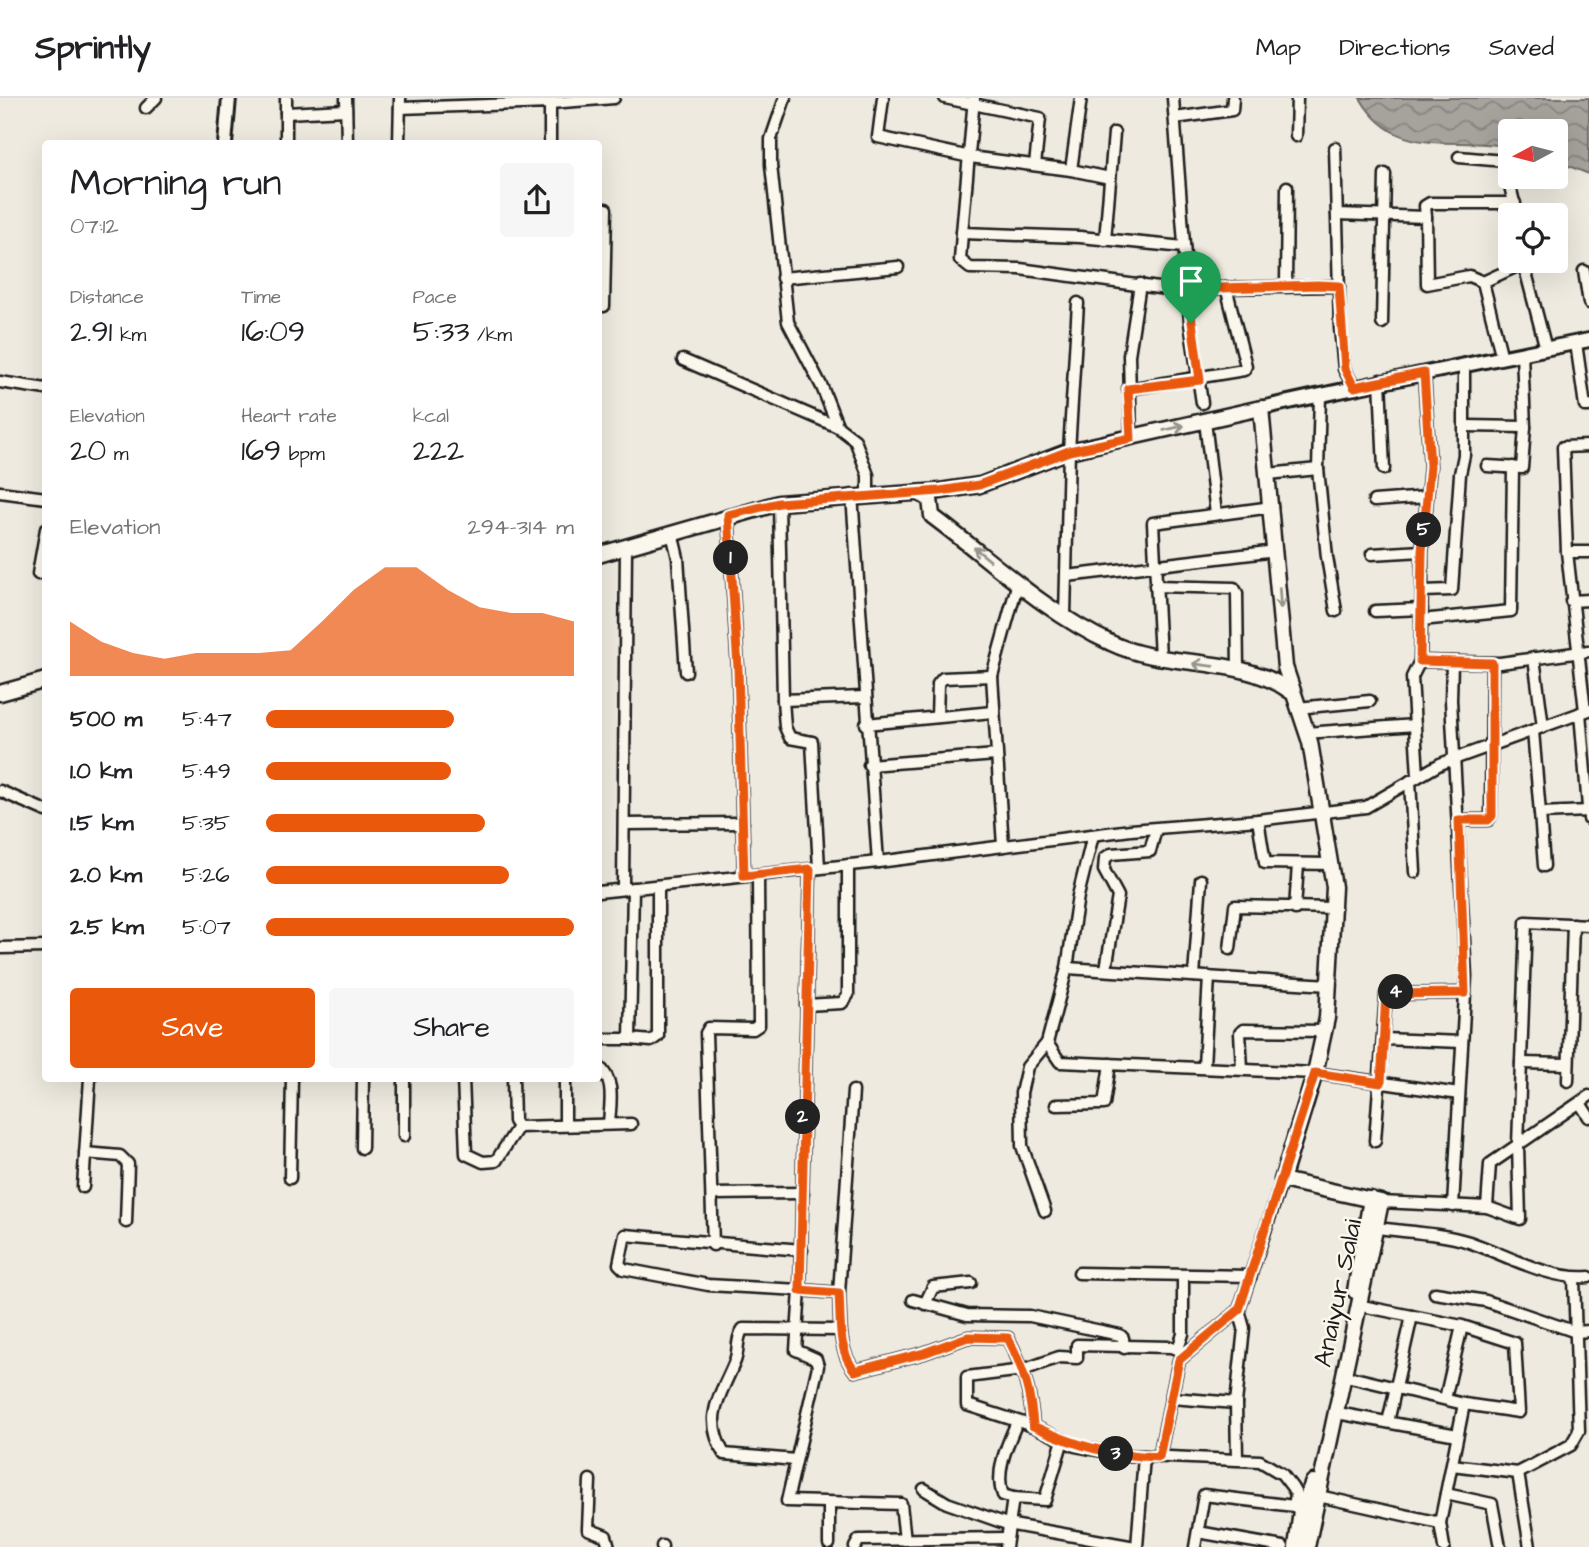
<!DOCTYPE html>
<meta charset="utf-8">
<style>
body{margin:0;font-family:"Architects Daughter",sans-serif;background:#f6f6f6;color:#202124;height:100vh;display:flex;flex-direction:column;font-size:26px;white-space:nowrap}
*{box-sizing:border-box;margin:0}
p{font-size:23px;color:#757577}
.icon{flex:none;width:38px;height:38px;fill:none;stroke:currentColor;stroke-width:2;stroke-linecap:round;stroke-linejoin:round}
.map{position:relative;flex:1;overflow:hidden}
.panel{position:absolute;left:42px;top:42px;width:560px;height:942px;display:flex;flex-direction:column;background:#fff;border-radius:7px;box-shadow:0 7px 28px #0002}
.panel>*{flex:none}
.needle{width:46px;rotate:263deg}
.controls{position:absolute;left:1498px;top:21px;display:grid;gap:14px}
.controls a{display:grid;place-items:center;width:70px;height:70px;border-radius:7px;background:#fff;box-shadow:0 7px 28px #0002;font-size:35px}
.pin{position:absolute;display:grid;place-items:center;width:60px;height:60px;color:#fff;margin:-72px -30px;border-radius:50% 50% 50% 0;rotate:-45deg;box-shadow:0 0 7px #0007}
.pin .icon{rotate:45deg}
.km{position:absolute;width:35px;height:35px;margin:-18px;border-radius:50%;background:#222;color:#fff;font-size:19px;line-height:35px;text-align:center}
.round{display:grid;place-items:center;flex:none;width:74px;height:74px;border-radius:7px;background:#f6f6f6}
.headline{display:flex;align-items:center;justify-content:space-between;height:119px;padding:0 28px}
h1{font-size:38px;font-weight:600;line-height:52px}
.figures{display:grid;grid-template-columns:repeat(3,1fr);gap:10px;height:119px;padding:7px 28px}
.figures div{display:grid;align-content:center}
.figures b{font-size:30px;font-weight:600}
.figures small{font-size:19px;font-weight:400}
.figures p{font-size:19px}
.chart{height:196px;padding:14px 28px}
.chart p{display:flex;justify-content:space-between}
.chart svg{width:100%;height:126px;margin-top:7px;fill:#ea580c;opacity:.7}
.cta{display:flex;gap:14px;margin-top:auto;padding:14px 28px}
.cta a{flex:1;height:80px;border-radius:7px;background:#ea580c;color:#fff;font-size:28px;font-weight:600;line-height:80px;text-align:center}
.cta a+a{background:#f6f6f6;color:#202124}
ul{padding:0 28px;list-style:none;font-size:23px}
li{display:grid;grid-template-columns:112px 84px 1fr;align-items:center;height:52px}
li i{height:18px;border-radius:9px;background:#ea580c}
header{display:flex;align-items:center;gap:42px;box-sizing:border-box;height:98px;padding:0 35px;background:#fff;border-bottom:2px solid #e0e0e0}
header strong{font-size:33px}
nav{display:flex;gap:38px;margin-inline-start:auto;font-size:24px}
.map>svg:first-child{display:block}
</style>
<header>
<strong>Sprintly</strong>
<nav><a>Map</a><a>Directions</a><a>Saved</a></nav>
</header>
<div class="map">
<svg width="1589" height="1449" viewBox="0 0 1589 1449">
<defs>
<pattern id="water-waves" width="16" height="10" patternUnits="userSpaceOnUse" patternTransform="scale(1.75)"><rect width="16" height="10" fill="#a6a39d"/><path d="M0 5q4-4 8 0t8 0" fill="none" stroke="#86847f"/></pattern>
</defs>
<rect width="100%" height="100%" fill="#eeeadf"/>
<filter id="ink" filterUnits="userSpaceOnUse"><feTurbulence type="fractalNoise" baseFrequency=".0143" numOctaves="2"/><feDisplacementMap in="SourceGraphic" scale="14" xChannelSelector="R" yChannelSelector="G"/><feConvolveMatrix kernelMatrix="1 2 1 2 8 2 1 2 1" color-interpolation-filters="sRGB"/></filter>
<g filter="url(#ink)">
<path fill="url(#water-waves)" stroke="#6f6d69" stroke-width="2" d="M1360 0H1589V76L1556 63V33H1510V49C1451 37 1397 63 1360 0Z"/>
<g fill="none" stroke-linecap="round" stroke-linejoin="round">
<g stroke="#1c1c1c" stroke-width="15">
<g id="street">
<polyline points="286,0 286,46"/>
<polyline points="346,0 347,46"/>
<polyline points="550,0 550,5 614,0"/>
<polyline points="785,0 771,41 771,67 788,224 822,289 838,329 855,342 868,377 868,397"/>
<polyline points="883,0 878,39 970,59 1071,72 1081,0"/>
<polyline points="945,0 1040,20 1035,67"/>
<polyline points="974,0 962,135 1080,139 1184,149"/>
<polyline points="1173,0 1190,225 1202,305"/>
<polyline points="146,10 156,0"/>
<polyline points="400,10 550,5 550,46"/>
<polyline points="286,15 346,12"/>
<polyline points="1175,20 1232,12 1233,0"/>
<polyline points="1296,38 1297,0"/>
<polyline points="399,46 400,0"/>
<polyline points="1335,50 1340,230 1344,271 1354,289"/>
<polyline points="1459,59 1504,63 1517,117"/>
<polyline points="1071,72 1110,80"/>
<polyline points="598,111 606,111 604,208"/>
<polyline points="1337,116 1426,119 1427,186 1469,178 1483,184"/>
<polyline points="1426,119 1425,108 1430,105 1515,105"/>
<polyline points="962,135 960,162 970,170 1020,171 1188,194 1220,190 1339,188"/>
<polyline points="1105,142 1114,35"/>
<polyline points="1523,163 1546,251"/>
<polyline points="1584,173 1589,205"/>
<polyline points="782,180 898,169"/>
<polyline points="1286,188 1287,89"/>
<polyline points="1382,225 1385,76"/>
<polyline points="1576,245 1585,308 1589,308"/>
<polyline points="1502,260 1483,184 1524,165"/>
<polyline points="683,262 838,329"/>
<polyline points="1380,282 1384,371"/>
<polyline points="0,284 46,291"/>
<polyline points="1128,291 1244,272 1246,268 1226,189"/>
<polyline points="1205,323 1216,416"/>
<polyline points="1465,328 1525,329"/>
<polyline points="1131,340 1129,257 1140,186"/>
<polyline points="1589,348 1563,349 1567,454 1589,454"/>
<polyline points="1487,368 1522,370 1525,329 1522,255"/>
<polyline points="1318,371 1320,297"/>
<polyline points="1268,376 1318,371 1327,459 1336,513"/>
<polyline points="0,394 46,400"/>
<polyline points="852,397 878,764 1131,732 1258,722 1366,709 1440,666 1589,612"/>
<polyline points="1374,403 1427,399"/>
<polyline points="779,405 783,602 864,599"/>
<polyline points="728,417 738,570 744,778"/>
<polyline points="672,435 678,460 686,574"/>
<polyline points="1567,454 1585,613"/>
<polyline points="1372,456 1422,453"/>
<polyline points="38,476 46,431"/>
<polyline points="1067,478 1276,453"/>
<polyline points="1155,488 1234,490 1237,495 1238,572"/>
<polyline points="1422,493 1422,453 1430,368 1424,275"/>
<polyline points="1571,503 1589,502"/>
<polyline points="1375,513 1422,511"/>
<polyline points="1065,518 1069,353 1078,205"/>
<polyline points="1421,522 1511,513 1513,369"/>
<polyline points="1160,559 1153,425 1272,409"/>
<polyline points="1534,560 1543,629"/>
<polyline points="1420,563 1500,565 1589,553"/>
<polyline points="1452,564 1451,602 1466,878 1453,1108"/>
<polyline points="783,602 785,629 790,640 812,644 819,770"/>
<polyline points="1297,610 1370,603"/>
<polyline points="1580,615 1589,721"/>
<polyline points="937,619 938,586 943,580 992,578"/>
<polyline points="866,626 993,614"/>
<polyline points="1533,633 1540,715 1589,713"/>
<polyline points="1306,635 1415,627"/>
<polyline points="869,667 996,657"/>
<polyline points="1418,678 1412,579 1420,563 1422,493 1452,492 1460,376 1464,357 1464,269"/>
<polyline points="1410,683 1415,774"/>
<polyline points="0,693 46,713"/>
<polyline points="1540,715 1544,768"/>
<polyline points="1258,722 1265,765 1331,766"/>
<polyline points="1459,722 1488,722 1491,718 1492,565"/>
<polyline points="624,726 743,725"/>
<polyline points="1003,748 992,578 1018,484"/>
<path d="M810 771 800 1192 839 1195C841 1221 837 1252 855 1273L924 1255 968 1239 1008 1240C1023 1269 1031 1295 1033 1328L1075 1348 1123 1357 1260 1363 1282 1376 1292 1389 1296 1396 1294 1408 1301 1413"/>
<polyline points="623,791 626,450"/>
<polyline points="598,794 878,764"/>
<polyline points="1295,811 1298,766"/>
<polyline points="0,850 46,849"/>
<polyline points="1230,851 1235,808 1335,810"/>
<polyline points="1067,870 1329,887"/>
<polyline points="1106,871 1118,798 1104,772 1105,760 1111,756 1150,753 1156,731"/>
<polyline points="1194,878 1201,782"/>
<polyline points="806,907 842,905 848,897 848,767"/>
<polyline points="598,941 630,941 633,790"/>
<polyline points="630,941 651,943 658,938 658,788"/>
<polyline points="1383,941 1462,944"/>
<polyline points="1047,945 1060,964 1315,975 1459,996"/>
<polyline points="1521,965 1568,966"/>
<path d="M598 968C616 982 610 1006 609 1026"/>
<polyline points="1204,968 1209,879"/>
<polyline points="1242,970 1240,935 1243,932 1324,933"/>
<polyline points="463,980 466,1056 483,1064 496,1063 518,1029"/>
<polyline points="513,980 514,1023 518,1029 631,1026"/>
<polyline points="1568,983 1573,826"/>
<polyline points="1580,1005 1589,1019"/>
<polyline points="1056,1007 1104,1006 1110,966"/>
<polyline points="565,1027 565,980"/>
<polyline points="404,1038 404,980"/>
<polyline points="1375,1043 1386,896 1465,895"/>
<polyline points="362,1050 363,980"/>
<polyline points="85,1055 120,1058 128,1066 126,1124"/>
<polyline points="290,1080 292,980"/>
<polyline points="83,1089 90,980"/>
<polyline points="713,1096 803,1095"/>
<polyline points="1381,1104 1487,1109 1490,1066 1589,998"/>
<polyline points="1487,1109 1520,1121 1518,1047 1526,824 1589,827"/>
<polyline points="1045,1113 1022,1048 1021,995 1027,969 1047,945 1067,870 1078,798 1093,737"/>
<path d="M1377 1130C1407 1134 1441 1135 1469 1144 1507 1157 1548 1182 1589 1179"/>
<polyline points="713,1147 706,935 709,930 753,931 759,927 758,777"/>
<polyline points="802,1152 625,1137 619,1166 624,1171 708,1187 800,1192 796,1252 816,1261 818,1268 787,1403 901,1406 905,1442"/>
<polyline points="1079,1175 1251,1178"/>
<polyline points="839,1195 853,993"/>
<polyline points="1435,1195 1486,1203 1576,1234 1589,1233"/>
<polyline points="913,1202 967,1217 1030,1218 1120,1237 1123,1240 1124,1250"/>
<polyline points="925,1206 933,1189 971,1185"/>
<polyline points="1362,1208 1462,1228 1515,1245 1519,1314 1464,1306"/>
<polyline points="1178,1251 1183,1236 1183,1178"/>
<polyline points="1346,1278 1464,1306 1440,1425 1444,1449"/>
<polyline points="1171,1300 1236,1305"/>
<polyline points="1445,1301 1462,1228"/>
<polyline points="1337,1315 1457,1337"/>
<polyline points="1388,1324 1412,1218"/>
<polyline points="1033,1328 967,1307 967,1279 1023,1272 1059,1259 1077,1260 1077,1247 1171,1249 1187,1255"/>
<polyline points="1159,1359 1179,1262 1239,1212 1282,1082"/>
<polyline points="1237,1361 1236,1305 1244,1230 1239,1212"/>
<path d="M796 1362 724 1356C702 1317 721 1298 735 1263 739 1253 736 1240 743 1231L840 1232"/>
<polyline points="1452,1367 1518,1375"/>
<polyline points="590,1382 588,1431 606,1438 609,1449"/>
<polyline points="924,1391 947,1405 1007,1426 1135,1449"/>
<polyline points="1446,1396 1492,1406 1500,1449"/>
<polyline points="1314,1397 1440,1425"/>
<path d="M1013 1400 1003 1397C994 1374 1008 1345 1017 1324"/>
<polyline points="1198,1434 1283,1449"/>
<polyline points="829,1446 829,1405"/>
<polyline points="662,1449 662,1448"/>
<polyline points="855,1449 859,1442 1006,1440"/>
<polyline points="1006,1449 1013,1400 1045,1402 1063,1342"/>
<polyline points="1137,1449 1144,1358"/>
<polyline points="1195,1449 1204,1397 1294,1408"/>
<polyline points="1530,1449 1518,1375 1571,1347 1579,1333 1574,1180"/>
</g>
</g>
<g stroke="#1c1c1c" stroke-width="18">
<g id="secondary">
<polyline points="225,46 229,0"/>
<path d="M1261 310C1370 286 1479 264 1589 242"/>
</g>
</g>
<g stroke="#1c1c1c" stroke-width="19">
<g id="primary">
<path d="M919 395 930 401 932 418C990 461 1045 515 1111 545 1167 572 1239 556 1290 593"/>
<polyline points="598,457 779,405 940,393 980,387 1069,353 1261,310 1285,569 1310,644 1334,789 1327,920 1315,975 1282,1082 1381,1104 1307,1449"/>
<polyline points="0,595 46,582"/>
<polyline points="1355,1193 1371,1101"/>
<polyline points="1296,1449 1301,1413 1313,1384"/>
</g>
</g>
<use href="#street" stroke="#fbf7ec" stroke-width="10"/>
<use href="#secondary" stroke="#fbf7ec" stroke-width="12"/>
<use href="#primary" stroke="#fbf7ec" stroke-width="14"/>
</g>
<defs><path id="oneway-shaft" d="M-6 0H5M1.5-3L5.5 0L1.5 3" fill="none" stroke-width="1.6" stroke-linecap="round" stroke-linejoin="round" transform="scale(1.75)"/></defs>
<g stroke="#97948e">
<use href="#oneway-shaft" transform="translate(1174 330) rotate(-13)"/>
<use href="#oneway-shaft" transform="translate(982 456) rotate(-141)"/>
<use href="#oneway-shaft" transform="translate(1280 500) rotate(86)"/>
<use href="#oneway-shaft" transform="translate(1203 567) rotate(-173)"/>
</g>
</g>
<g fill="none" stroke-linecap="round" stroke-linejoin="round" filter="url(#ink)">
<g stroke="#fff" stroke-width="14">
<path id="route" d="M1318 187 1339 188 1345 271 1354 289 1424 275 1430 368 1422 453 1420 563 1492 565V718L1488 722H1459L1465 895 1386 896 1381 985 1315 975 1239 1212 1179 1262 1159 1359C1108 1357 1079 1349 1033 1328 1031 1295 1023 1269 1008 1240L968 1239 924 1255 855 1273C837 1252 841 1221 839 1195L800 1192 810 771 744 778 738 570 728 417 779 405 940 393 979 387 1069 353 1131 340 1128 291 1200 282 1188 194 1220 190Z"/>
</g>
<use href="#route" stroke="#ea580c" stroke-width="9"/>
</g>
<g text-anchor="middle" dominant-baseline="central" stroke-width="5" stroke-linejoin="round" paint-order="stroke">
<g font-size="26" fill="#1c1c1c" stroke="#fbf7ec">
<text transform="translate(1338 1195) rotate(-78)">Anaiyur Salai</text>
</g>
</g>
</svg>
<div class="controls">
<a><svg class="needle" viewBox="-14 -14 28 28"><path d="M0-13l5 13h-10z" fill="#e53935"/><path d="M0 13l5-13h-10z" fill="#757577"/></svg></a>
<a><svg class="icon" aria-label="locate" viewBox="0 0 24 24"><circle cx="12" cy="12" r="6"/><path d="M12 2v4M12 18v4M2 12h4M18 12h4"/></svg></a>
</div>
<div class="pin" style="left:1191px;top:225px;background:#1e9e55"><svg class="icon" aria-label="arrive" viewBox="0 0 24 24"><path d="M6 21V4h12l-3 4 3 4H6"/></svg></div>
<b class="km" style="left:731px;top:460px">1</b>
<b class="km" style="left:803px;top:1019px">2</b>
<b class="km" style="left:1116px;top:1356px">3</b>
<b class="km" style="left:1396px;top:894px">4</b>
<b class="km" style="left:1424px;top:432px">5</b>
<section class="panel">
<div class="headline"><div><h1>Morning run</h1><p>07:12</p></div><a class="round"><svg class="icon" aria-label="share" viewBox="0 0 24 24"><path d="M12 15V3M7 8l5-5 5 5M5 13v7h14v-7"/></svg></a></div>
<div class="figures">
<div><p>Distance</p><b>2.91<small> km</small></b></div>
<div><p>Time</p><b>16:09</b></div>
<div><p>Pace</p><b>5:33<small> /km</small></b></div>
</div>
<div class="figures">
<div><p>Elevation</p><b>20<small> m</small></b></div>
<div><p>Heart rate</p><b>169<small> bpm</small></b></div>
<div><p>kcal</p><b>222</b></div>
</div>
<div class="chart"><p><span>Elevation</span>294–314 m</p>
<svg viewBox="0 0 160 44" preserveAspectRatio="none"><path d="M0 44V25L10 32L20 36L30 38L40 36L50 36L60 36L70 35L80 25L90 14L100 6L110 6L120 14L130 20L140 22L150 22L160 25V44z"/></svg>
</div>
<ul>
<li><b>500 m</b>5:47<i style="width:61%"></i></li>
<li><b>1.0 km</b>5:49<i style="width:60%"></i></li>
<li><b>1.5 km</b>5:35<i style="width:71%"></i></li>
<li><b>2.0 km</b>5:26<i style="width:79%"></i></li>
<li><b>2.5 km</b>5:07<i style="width:100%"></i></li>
</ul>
<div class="cta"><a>Save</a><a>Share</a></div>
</section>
</div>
